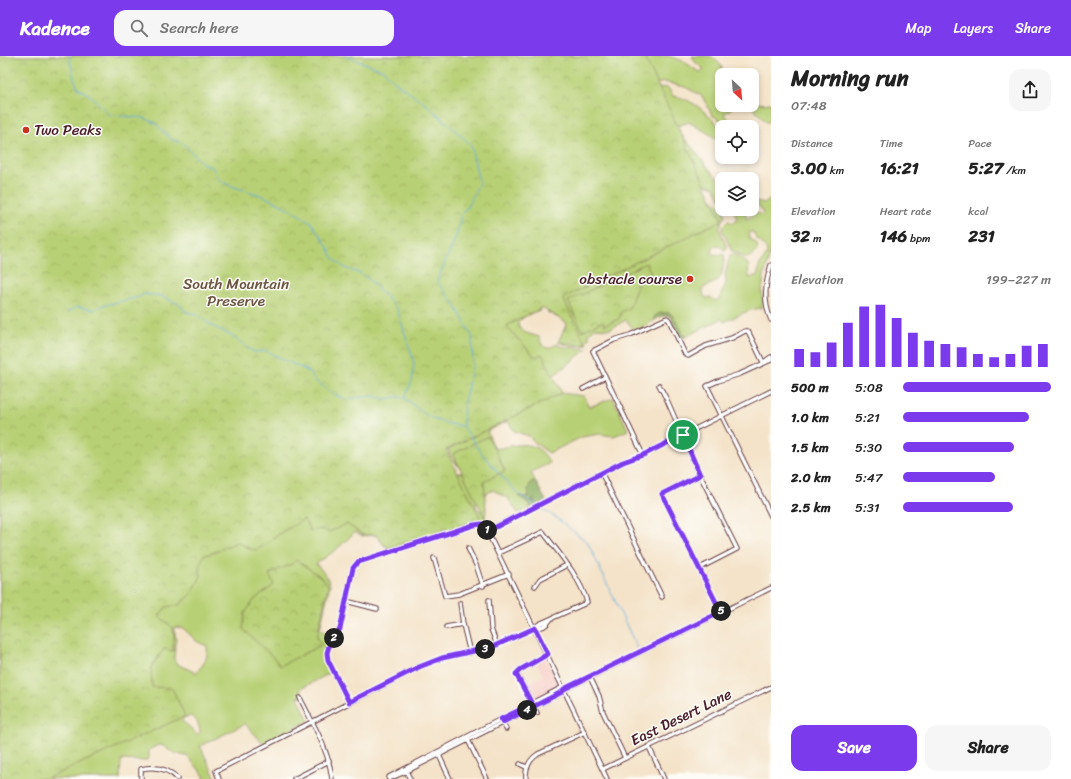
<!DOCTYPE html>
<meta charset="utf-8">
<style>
body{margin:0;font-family:Sriracha,sans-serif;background:#f6f6f6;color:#222;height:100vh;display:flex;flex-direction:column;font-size:15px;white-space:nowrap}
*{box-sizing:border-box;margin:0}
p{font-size:13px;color:#767676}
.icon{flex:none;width:22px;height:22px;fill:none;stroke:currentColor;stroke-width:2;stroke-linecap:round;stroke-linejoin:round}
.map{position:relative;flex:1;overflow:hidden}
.side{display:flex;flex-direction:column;background:#fff;width:300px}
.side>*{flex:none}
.needle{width:26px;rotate:154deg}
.buttons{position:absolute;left:715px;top:12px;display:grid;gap:8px}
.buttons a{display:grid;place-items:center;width:44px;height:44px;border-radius:8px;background:#fff;box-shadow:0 2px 6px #0003;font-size:20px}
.pin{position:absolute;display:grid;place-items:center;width:34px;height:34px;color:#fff;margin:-17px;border:2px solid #fff;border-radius:50%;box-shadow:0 1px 4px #0007}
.km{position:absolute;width:20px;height:20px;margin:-10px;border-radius:50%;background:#222;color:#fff;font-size:11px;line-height:20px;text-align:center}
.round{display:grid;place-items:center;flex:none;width:42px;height:42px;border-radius:12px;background:#f6f6f6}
.summary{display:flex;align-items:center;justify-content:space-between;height:68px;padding:0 20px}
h1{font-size:22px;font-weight:700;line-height:30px}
.stats{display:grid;grid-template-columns:repeat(3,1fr);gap:6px;height:68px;padding:4px 20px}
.stats div{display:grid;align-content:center}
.stats b{font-size:17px;font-weight:700}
.stats small{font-size:11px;font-weight:400}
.stats p{font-size:11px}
.chart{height:112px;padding:8px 20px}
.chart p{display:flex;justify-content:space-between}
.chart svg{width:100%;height:72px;margin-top:4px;stroke:#7c3aed;stroke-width:6}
.action{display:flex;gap:8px;margin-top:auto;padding:8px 20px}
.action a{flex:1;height:46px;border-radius:12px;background:#7c3aed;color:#fff;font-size:16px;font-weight:700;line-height:46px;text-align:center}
.action a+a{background:#f6f6f6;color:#222}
ul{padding:0 20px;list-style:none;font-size:13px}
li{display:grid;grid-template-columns:64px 48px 1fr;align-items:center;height:30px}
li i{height:10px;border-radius:5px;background:#7c3aed}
header{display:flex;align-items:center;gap:24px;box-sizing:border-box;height:56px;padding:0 20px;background:#7c3aed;color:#fff}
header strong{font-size:19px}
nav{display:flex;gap:22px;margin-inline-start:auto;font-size:14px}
.search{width:280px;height:36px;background:#f6f6f6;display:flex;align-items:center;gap:10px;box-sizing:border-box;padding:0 14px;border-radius:12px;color:#767676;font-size:15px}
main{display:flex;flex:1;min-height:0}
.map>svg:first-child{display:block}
</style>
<header>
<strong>Kadence</strong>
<div class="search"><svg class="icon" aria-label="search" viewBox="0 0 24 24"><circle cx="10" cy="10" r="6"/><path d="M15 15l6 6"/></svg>Search here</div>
<nav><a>Map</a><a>Layers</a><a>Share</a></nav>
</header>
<main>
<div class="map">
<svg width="771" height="723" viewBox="0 0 771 723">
<defs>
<pattern id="forest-firs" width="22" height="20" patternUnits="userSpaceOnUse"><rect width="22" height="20" fill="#92b266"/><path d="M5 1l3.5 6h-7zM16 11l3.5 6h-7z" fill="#799054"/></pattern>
<pattern id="park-crowns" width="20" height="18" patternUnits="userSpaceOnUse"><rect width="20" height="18" fill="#b8d075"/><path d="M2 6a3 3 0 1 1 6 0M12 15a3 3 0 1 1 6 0" fill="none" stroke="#a0b265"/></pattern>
</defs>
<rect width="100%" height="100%" fill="#fdfcf7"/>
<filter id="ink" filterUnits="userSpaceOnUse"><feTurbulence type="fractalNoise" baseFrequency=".025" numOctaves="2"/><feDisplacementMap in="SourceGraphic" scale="8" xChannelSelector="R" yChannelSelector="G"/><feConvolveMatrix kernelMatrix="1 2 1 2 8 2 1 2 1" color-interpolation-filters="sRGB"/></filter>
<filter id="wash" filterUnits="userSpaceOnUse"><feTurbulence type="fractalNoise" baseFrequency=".012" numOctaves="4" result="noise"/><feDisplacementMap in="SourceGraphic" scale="16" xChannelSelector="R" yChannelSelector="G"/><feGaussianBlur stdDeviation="0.9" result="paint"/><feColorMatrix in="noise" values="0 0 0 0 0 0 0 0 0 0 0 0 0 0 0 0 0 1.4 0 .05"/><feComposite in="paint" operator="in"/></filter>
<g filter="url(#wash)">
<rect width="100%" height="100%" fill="#f4e3c9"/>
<polygon fill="#f7d0c9" points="545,601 560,630 532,645 524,629 542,620 543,619 536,606"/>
<g fill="#b8d075" stroke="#817850" fill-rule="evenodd">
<path d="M13 0H669L683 5 699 16 703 15V12L696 7 692 0H711L720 8 725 19H722V49H736L724 58 736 71H730L712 59 702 40 685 31 664 26 648 30 658 33 665 31 669 33 673 40C694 43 709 59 722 74V88L709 78 689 66 677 70C682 80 688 87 695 95 704 106 711 117 722 126V145L714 131 706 128 705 133 708 139 718 148 724 155 725 159 719 172 727 192 725 194 718 189 714 191 712 196 713 198 724 199 725 201 721 220 717 225 703 232V237L705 242 711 241 715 245 719 243 726 227 725 218 730 199 731 198 740 201 748 208 749 222 758 219 759 210 766 200 767 196 766 192 756 182 753 176H750C749 179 749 180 750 183 752 184 754 185 756 187 761 193 753 200 747 202L732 195 722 174 723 170 728 165 733 167 735 166 737 163 734 155 736 153H743L747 163 749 162C754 157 756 156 762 159L763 155 756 147V145L765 147 771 143V194L764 220 762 235 763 247 761 252 750 254 724 266 722 263 685 281 677 266 670 257C662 257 656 257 653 265L635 275 626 264 610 273 595 272 589 277V283L586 284 587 289C577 291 568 290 559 286L568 267 547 256 554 257 539 249 541 255C531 255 524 260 518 267 518 277 531 278 539 281 543 294 546 294 557 288L564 291 587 293 553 320 561 337 584 340 589 351 613 342 628 374 614 380 599 378 582 381 549 397 535 387 529 380 514 375 508 365 487 375 495 393C519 389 536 381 550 407L531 416 535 425 531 426 529 441 528 442 519 440 533 451 518 457 508 442 493 434 479 441 476 448V451L481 456 484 455 485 465 459 471 456 467 423 477V483L389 495 376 479 362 480 355 476 337 493 316 508 326 519 330 529 320 573 333 582C322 598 324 599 332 616L300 633 303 639 298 641 309 665 264 688 245 668 200 690 216 723H205L203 718 187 700C180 699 169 696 164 690L158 689 149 694V702L146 705 121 704 120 723H0V140ZM299 322 448 391 450 399 457 409 462 410 465 414 460 417H457ZM174 571C186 572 185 574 193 582 197 586 202 588 207 590 209 602 203 609 196 617L177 608 174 603 176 582ZM191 660C197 663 199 669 200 676L197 679 192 673 182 665 183 662Z"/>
<path d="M752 44C758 48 764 48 771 47V66H766L750 49H752Z"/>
</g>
<g fill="url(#forest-firs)" stroke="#6e6848">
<polygon points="660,257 670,257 677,266 685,281 680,283 670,260 662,260 653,265 655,260"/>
<polygon points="535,425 546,445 533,451 529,450 528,446 518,440 529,441 528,433 531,426"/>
</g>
<g fill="url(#park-crowns)" stroke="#817850">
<path d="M0 0H644L722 164 563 242 586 289 558 286 567 267 542 252 506 270 535 301 542 298 562 337 446 394 481 463 387 492 376 479H363L347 468 329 476 320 473 310 475 304 463 279 478 257 494 250 493 238 486C226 490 216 497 204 499L199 511 201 520 191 539 179 549 166 551 159 560 172 571 174 578 173 595 164 593 151 612 152 631 172 632 185 660 46 723H0Z"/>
<polygon points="646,207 651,217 640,222 629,252 621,256 619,263 605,269 603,265 582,275 568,245"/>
<polygon points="488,380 505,415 484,425 486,454 485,462 453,398"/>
<polygon points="296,504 324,523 328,530 317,581 321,589 280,610 274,602 243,573 245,557 255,543 274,529 269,518 292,508"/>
</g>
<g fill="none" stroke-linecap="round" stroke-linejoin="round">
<g stroke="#66aadb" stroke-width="1">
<path d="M70 0 69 1 74 23 79 33 90 39 110 59 144 62 155 67 171 83 184 88 202 107 212 111 219 124 231 130 261 139 280 148 310 165 326 188 334 203 345 212 359 217 369 223 397 253 414 306 412 325 405 342C428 361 432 366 462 370"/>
<polyline points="345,0 383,14 400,30 427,49 471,89 479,127 469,148 461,159 457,178 437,225 455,249 472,280 473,308 464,347 463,371 486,403 517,437 536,449"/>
<polyline points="68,256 77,251 94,254 101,250 139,241 144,238 161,240 179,248 186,256 196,258 212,270 230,279 254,296 266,295 308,315 315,325 335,339 347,343 373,340 384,343 397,341 404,342"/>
<polyline points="539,451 558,463 588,487 637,592"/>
</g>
</g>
</g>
<g filter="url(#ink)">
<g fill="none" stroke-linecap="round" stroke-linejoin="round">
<g stroke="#643c43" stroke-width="5.5">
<g id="minor">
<path d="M771 209C765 228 763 245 771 264"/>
<polyline points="771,304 740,318 718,325 707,330 771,460"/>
<polyline points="764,306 771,301"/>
<polyline points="659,329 667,344 700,419 737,493 700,512"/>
<polyline points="583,333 605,321"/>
<polyline points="643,399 593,295 614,284 630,279 667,262 669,264 685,298 688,300 706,290 732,282 745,275 748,275 763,306"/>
<polyline points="602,418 662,541"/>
<polyline points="700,419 662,438 721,556"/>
<polyline points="487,475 623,406 643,399 771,335"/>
<polyline points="468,492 476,509 483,530"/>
<path d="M498 497 543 476C558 496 580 521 587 546L584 548 539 568 535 572"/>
<polyline points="434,502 445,540 459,538 509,518"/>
<polyline points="535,530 540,523 567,509"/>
<polyline points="489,544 491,573 497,589"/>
<polyline points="346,545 377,553"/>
<polyline points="460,547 463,568 470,597"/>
<polyline points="446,571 463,568"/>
<polyline points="590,621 599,640 603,656 625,702"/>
<path d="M300 642C313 668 329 694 332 723"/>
<polyline points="349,646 328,604 327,597 329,590 340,573 353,512 358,506 474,469 482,468 487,475 607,723"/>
<polyline points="537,657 517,618 520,614 548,598"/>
<polyline points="502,665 506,673"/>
<polyline points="467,682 487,723"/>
<polyline points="649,691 664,723"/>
<polyline points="438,697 450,723"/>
<polyline points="520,708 526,711"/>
<polyline points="603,713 771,631"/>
<polyline points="406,715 410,723"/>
<path d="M141 723V713C155 710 168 712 178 723"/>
<path d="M219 723 216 715 419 611 442 602 492 591 535 572C541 572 547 569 550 564"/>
<polyline points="294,723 329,705"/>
<polyline points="389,723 407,715 563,636 565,633 771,532"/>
<polyline points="389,723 389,721 561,632 565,633"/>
<path d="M526 723C525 712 529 704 538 698L585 676"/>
</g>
</g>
<use href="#minor" stroke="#fff" stroke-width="3.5"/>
</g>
</g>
<g fill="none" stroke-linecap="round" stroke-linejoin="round" filter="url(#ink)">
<g stroke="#fff" stroke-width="8">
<polygon id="route" points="683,379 700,419 662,438 721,556 564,633 562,636 503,666 501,663 532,648 516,618 520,614 548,598 535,572 492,591 442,602 419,611 349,646 328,604 327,597 329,590 340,573 353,512 358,506 474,469 482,468 488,475 623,406 643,399"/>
</g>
<use href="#route" stroke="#7c3aed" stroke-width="5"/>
</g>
<g fill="#c8321e" stroke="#fdfcf7" stroke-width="1.5">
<circle cx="26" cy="74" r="4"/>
<circle cx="690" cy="223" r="4"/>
</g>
<g text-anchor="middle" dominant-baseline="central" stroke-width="3" stroke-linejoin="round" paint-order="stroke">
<g font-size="15" fill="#4a1f2b" stroke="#fdfcf7" text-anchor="start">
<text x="34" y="74">Two Peaks</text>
<text x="682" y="223" text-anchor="end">obstacle course</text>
</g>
<g font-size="15" fill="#6b5441" stroke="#fdfcf7">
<text x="236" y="228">South Mountain<tspan x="236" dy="17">Preserve</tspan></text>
</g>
<g font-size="15" fill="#4a1f2b" stroke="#fdfcf7">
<text transform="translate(681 661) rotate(-26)">East Desert Lane</text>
</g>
</g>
</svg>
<div class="buttons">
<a><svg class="needle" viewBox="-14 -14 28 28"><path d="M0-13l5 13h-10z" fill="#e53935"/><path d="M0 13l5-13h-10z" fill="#767676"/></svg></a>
<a><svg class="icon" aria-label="locate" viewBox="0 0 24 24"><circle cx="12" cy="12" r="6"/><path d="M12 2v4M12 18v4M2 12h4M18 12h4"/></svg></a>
<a><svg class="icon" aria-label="layers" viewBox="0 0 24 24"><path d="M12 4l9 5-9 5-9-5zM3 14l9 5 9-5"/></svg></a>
</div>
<div class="pin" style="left:683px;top:379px;background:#1e9e55"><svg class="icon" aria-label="arrive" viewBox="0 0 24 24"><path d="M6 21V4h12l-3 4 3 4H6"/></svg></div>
<b class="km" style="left:487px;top:474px">1</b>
<b class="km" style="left:334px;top:582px">2</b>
<b class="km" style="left:485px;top:593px">3</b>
<b class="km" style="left:527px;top:654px">4</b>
<b class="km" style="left:721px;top:555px">5</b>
</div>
<section class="side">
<div class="summary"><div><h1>Morning run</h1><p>07:48</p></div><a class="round"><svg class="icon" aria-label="share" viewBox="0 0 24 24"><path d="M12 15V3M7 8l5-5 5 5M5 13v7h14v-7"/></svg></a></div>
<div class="stats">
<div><p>Distance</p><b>3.00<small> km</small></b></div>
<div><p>Time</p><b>16:21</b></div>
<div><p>Pace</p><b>5:27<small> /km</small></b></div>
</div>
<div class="stats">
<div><p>Elevation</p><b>32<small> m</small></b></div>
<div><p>Heart rate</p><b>146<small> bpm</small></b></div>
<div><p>kcal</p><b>231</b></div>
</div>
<div class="chart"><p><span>Elevation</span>199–227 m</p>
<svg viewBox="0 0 160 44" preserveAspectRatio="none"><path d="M5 44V33M15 44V35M25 44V29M35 44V17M45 44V7M55 44V6M65 44V14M75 44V23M85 44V28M95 44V30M105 44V32M115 44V36M125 44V38M135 44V36M145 44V31M155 44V30"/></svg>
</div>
<ul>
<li><b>500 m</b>5:08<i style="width:100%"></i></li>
<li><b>1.0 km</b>5:21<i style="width:85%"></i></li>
<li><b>1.5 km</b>5:30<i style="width:75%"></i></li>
<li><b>2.0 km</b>5:47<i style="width:62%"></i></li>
<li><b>2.5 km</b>5:31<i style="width:74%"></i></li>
</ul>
<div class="action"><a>Save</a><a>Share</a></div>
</section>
</main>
